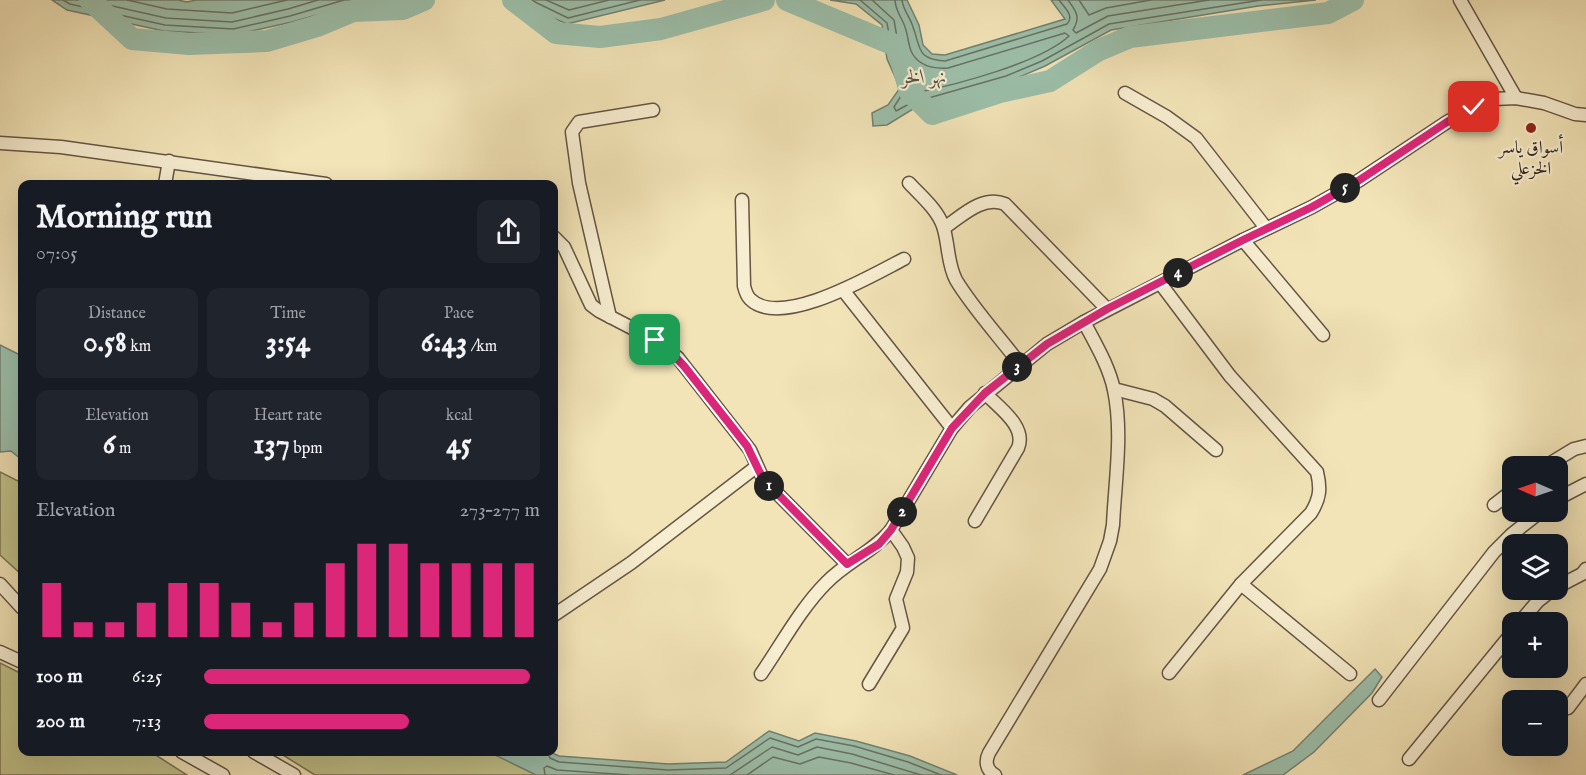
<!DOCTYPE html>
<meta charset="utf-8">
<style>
body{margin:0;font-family:"IM FELL English",Amiri,serif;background:#20242c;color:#f1f3f6;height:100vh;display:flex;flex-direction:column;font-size:22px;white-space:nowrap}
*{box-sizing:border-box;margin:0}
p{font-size:20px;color:#9ea1a6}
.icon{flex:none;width:33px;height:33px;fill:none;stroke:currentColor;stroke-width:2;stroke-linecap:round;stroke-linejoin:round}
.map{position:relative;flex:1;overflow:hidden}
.panel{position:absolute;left:18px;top:180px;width:540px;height:576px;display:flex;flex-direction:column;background:#171b24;border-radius:12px;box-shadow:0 6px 24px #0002}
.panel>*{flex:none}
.needle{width:39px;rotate:272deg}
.buttons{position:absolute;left:1502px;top:456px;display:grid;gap:12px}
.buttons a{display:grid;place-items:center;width:66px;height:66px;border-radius:12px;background:#171b24;box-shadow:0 6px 24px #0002;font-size:30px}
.pin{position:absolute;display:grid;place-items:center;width:51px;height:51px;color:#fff;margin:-26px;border-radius:12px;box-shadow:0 3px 9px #0006}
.km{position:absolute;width:30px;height:30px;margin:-15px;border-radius:50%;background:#222;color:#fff;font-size:16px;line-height:30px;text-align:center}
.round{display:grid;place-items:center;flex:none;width:63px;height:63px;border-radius:12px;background:#20242c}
.overview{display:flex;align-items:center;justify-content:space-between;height:102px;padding:0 18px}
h1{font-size:33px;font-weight:700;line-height:45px}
.metrics{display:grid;grid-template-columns:repeat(3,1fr);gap:9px;height:102px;padding:6px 18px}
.metrics div{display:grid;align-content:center;border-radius:12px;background:#20242c;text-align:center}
.metrics b{font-size:30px;font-weight:700}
.metrics small{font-size:16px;font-weight:400}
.metrics p{font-size:16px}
.chart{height:168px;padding:12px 18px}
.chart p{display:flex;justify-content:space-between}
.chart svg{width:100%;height:108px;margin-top:6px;stroke:#db2777;stroke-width:6}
ul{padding:0 18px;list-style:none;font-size:20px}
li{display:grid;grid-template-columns:96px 72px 1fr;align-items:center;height:45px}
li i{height:15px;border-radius:8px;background:#db2777}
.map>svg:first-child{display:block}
</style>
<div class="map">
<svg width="1586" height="775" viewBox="0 0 1586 775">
<rect width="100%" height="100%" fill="#f2e4b7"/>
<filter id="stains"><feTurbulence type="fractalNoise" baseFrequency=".00333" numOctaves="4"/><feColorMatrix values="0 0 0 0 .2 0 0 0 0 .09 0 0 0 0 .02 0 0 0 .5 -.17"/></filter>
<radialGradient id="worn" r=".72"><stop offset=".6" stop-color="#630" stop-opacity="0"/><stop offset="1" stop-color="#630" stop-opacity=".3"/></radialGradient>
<g fill="#c2c289" stroke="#7c7454" stroke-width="1.5">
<polygon points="0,472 22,483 22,575 0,555"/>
<polygon points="0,663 22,674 22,752 132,752 138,755 140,752 151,752 187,775 0,775"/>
<polygon points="278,752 519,752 576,775 315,775"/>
</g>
<g fill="#9cbfaa" stroke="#738172" stroke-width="1.5">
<polygon points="52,0 178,0 187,2 196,0 370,0 292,22 234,35 164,31 67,10"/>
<polygon points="519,0 665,0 567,24 541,13"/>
<polygon points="830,0 907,0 919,25 923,45 932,54 945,55 1065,19 1051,0 1316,0 1258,6 1111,30 1045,66 1008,82 913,109 887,125 873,126 872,113 888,105 900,88 887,59 882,25 856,4"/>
<polygon points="0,345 22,356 22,460 11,451 0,452"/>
<polygon points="1375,669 1382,677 1372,693 1314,752 1283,775 1243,775 1293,751"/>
<polygon points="769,731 799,741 815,733 856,741 910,756 957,775 536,775 489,752 550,752 559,756 668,764 726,762"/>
</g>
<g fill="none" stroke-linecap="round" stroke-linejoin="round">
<g stroke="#697264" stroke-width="1.5">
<polyline points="63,0 70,4 165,25 233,29 290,16 344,0"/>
<polyline points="86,0 166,18 232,22 288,9 318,0"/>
<polyline points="127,0 167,9 232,13 287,0"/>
<polyline points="531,0 568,18 640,0"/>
<polyline points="546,0 569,10 609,0"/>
<polyline points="860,0 887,23 893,57 906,88 894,107 896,111 911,103 1006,76 1042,61 1109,24 1261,0"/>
<path d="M872 0 894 20 900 55 915 93C955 85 1040 63 1069 36L1065 33 948 68C934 69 918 66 911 51 908 43 908 35 905 27 902 18 895 10 895 0"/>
<path d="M902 0C903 10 910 17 913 27 921 48 916 59 945 61L1067 24C1075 16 1064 7 1059 0"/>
<path d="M1068 0C1076 11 1081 17 1073 30L1076 33 1108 16 1209 0"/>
<polyline points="1079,0 1089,15 1106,8 1151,0"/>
<polyline points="547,752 550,758 559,762 668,770 726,768 770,738 798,747 816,739 854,746 908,762 941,775"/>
<polyline points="545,775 544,768 547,766 557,770 629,775"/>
<polyline points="730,775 772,747 798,755 817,747 852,754 921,775"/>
<polyline points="747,775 773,757 800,764 819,757 851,763 894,775"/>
</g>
<g stroke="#9cbfaa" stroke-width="22">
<polyline points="90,0 132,39 189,44 267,41 317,26 353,11 403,9 424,0"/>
<polyline points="513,0 556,33 600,37 661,29 764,0"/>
<polyline points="787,0 897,46 910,92 932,114 1000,92 1050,81 1099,50 1130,37 1328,13 1353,0"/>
</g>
<g stroke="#655544" stroke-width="15">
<g id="minor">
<polyline points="1460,0 1516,98"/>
<polyline points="1125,93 1167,117 1196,138 1266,228"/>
<polyline points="0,143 61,147 326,184"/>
<path d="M909 183C921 196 937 209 943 226 949 244 947 263 956 280 972 307 1001 339 1020 364"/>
<polyline points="165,184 169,161"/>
<path d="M742 200 744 286C745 290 747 296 750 299 781 330 874 274 904 259"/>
<path d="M944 228C962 216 982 195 1005 204L1107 309"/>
<polyline points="554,237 564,247 591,305 599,311 655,340 678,358 750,450 763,479 847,564"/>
<polyline points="1243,240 1323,335"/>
<path d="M1160 283 1230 376 1317 472C1321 489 1320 498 1311 513L1241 584 1169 673"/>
<polyline points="843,290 952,428"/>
<polyline points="610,317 579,183 572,132 579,122 653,110"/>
<polyline points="1114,389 1153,399 1165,406 1216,450"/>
<polyline points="1546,466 1574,449 1586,446"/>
<polyline points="1557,499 1586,484"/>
<polyline points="1494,505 1512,491"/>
<path d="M975 521 1018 448C1027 426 998 407 985 393"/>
<polyline points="0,584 22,608"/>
<polyline points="1241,584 1350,674"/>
<polyline points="1557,587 1582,574 1586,569"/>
<polyline points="554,615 631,563 756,467"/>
<polyline points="1520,622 1538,601 1552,590"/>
<polyline points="0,652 22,662"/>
<path d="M761 674C781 645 801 608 826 583 846 562 873 552 891 530L952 428 970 407 1047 344 1084 322 1243 240 1312 207 1358 181 1447 122 1474 107 1494 99 1516 98 1544 103 1575 114 1586 115"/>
<polyline points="869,684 903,628 896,599 907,572 908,558 903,547 891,530"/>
<polyline points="1379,700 1494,552 1511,535 1540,512"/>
<polyline points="1568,708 1586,684"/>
<polyline points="182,752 223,775"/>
<polyline points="254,752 294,775"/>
<polyline points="1409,759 1512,633"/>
<path d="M995 775C986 770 985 761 989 753L1100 569 1110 541 1113 525C1115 481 1123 433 1114 390 1109 366 1095 343 1084 322"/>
</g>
</g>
<use href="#minor" stroke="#f7edd0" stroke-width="12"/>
</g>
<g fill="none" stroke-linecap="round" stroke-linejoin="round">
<g stroke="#fff" stroke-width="12">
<polyline id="route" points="655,340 668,349 684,366 747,446 763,479 847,564 879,544 891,530 952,428 985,393 1047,344 1107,309 1243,240 1312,207 1358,181 1447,122 1474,107"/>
</g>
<use href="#route" stroke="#db2777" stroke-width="8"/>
</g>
<circle fill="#8f2418" stroke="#f7edd0" stroke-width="2" cx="1531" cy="128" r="6"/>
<g text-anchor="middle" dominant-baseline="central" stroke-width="4.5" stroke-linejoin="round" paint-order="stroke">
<g font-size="18" fill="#36251e" stroke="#f7edd0">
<text x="1531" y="148">أسواق ياسر<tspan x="1531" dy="21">الخزعلي</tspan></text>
</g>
<g font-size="20" font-style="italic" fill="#555348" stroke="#f7edd0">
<text x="924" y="77">نهر الخر</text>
</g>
</g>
<rect width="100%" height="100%" filter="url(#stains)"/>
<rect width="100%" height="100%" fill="url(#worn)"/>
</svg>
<div class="buttons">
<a><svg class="needle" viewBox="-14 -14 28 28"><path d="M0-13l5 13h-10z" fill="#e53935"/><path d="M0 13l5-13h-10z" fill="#9ea1a6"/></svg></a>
<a><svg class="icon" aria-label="layers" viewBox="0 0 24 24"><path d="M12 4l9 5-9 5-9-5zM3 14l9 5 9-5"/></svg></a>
<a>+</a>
<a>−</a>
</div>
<div class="pin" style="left:655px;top:340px;background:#1e9e55"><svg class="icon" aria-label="arrive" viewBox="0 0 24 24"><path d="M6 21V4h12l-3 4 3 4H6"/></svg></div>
<div class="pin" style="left:1474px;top:107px;background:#d93025"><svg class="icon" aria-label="check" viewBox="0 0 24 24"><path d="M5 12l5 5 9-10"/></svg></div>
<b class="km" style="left:769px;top:486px">1</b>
<b class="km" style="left:902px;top:512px">2</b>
<b class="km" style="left:1017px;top:367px">3</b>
<b class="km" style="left:1178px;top:273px">4</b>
<b class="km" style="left:1345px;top:188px">5</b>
<section class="panel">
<div class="overview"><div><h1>Morning run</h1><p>07:05</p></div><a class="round"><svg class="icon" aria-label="share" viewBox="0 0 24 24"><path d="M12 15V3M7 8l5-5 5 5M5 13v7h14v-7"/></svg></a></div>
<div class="metrics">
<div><p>Distance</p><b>0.58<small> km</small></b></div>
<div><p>Time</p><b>3:54</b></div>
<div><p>Pace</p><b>6:43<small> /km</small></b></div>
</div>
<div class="metrics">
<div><p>Elevation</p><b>6<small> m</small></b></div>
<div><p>Heart rate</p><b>137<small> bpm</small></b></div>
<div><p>kcal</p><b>45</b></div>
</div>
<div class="chart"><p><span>Elevation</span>273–277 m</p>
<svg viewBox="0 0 160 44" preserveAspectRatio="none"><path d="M5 44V22M15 44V38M25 44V38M35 44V30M45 44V22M55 44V22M65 44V30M75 44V38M85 44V30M95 44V14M105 44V6M115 44V6M125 44V14M135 44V14M145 44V14M155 44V14"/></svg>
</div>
<ul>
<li><b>100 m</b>6:25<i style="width:97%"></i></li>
<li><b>200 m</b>7:13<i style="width:61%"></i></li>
</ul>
</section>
</div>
